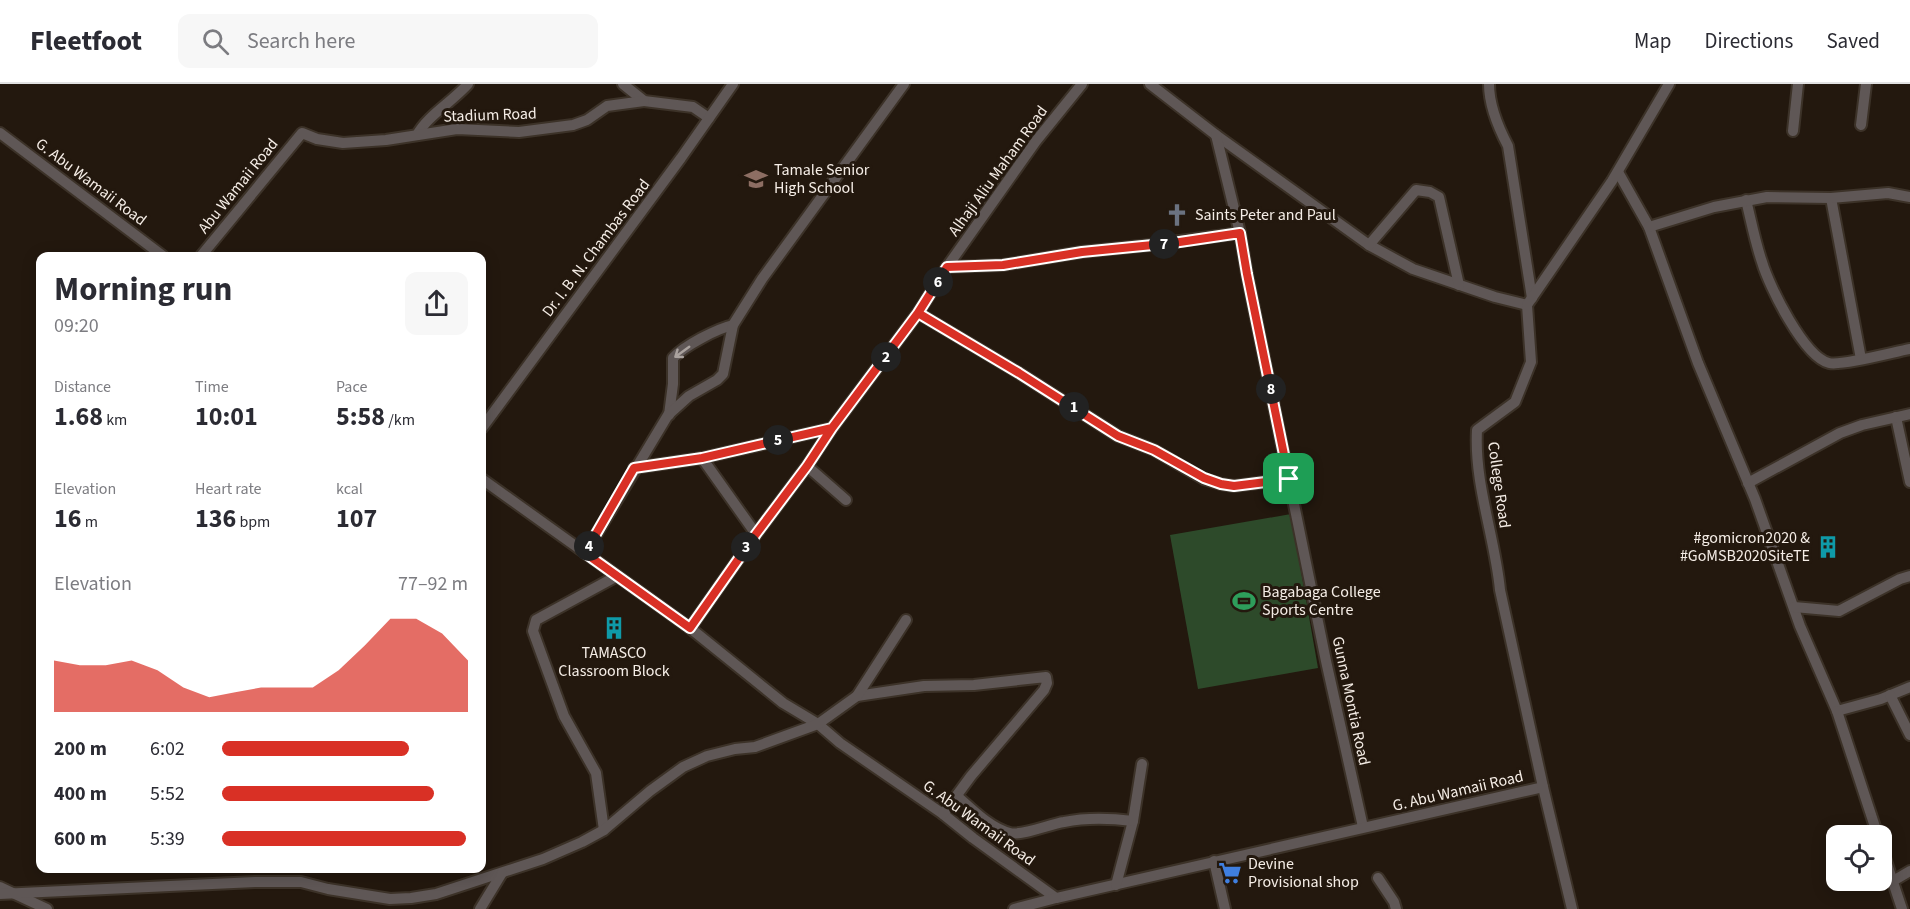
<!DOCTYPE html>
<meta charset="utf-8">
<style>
body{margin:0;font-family:"Source Sans 3",sans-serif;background:#f7f7f7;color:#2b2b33;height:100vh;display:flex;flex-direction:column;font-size:22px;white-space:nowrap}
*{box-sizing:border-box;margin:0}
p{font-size:20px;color:#7c7c81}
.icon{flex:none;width:33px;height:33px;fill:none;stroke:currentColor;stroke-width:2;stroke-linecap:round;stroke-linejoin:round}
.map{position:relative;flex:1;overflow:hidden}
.drawer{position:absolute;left:36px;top:168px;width:450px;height:621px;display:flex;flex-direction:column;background:#fff;border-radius:12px;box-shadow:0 3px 15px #0003}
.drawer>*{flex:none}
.buttons{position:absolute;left:1826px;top:741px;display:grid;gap:12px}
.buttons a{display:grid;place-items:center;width:66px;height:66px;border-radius:12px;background:#fff;box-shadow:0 3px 15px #0003;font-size:30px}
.pin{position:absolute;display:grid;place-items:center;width:51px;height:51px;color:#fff;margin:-26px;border-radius:12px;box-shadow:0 3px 9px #0006}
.km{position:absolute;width:30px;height:30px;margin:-15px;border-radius:50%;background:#222;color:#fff;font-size:16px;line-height:30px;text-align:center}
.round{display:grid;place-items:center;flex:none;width:63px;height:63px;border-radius:12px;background:#f7f7f7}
.headline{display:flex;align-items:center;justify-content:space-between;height:102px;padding:0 18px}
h1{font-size:33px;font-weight:700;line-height:45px}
.metrics{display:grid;grid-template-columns:repeat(3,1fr);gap:9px;height:102px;padding:6px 18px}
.metrics div{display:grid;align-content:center}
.metrics b{font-size:26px;font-weight:700}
.metrics small{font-size:16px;font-weight:400}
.metrics p{font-size:16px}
.chart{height:168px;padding:12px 18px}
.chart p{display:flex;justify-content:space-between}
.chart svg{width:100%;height:108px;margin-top:6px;fill:#d93025;opacity:.7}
ul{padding:0 18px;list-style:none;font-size:20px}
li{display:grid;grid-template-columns:96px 72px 1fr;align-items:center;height:45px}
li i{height:15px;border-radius:8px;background:#d93025}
header{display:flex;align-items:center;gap:36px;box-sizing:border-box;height:84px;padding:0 30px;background:#fff;border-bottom:2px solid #e1e1e2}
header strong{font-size:28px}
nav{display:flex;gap:33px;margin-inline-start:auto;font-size:21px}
.search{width:420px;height:54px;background:#f7f7f7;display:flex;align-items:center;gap:15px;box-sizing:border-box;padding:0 21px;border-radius:12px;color:#7c7c81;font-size:22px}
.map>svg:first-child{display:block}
</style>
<header>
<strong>Fleetfoot</strong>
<div class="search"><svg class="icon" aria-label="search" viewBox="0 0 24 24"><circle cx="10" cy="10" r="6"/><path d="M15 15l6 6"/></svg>Search here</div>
<nav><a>Map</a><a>Directions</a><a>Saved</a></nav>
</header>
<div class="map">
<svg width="1910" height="825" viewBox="0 0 1910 825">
<rect width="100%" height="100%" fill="#23180e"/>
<polygon fill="#2d4a2a" points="1291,430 1318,584 1198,605 1170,451"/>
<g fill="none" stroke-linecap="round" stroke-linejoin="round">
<g stroke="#3c3228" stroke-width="14">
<g id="minor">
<polyline points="623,0 644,17 693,23 709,34"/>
<polyline points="1150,0 1216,51 1369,161 1413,185 1495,213 1527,221"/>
<path d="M1489 0C1489 22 1498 43 1508 62L1532 214"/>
<polyline points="1861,41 1866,0"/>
<polyline points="1793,47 1798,0"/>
<polyline points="0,49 163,172"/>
<path d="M417 51C427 32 452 18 468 0"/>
<polyline points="1216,51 1240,149 1247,190 1326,577 1363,743"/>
<polyline points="1618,88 1649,143 1698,279 1755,415 1800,542 1837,627 1881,615 1910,603"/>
<polyline points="1831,114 1861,275"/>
<path d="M1746 116C1751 136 1755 158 1762 178 1769 202 1804 273 1829 279 1842 282 1894 268 1910 265"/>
<polyline points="1649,143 1714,123 1767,113 1831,114 1888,109 1910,113"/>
<polyline points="1369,161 1416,106 1430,108 1439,113 1459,201"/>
<polyline points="201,172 302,49 317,55 343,59 386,56 457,45 519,48 573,41 587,36 607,22 644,17"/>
<polyline points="947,183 1003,181 1081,168 1150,161 1240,149"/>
<polyline points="918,229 1019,289 1118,352 1154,366 1204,395 1221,400 1234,402 1289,395"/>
<path d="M669 331 673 300V274C684 262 716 245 733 241"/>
<polyline points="1896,333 1910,398"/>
<polyline points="482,344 681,74 733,0"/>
<polyline points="702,374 756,450"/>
<polyline points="807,382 846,416"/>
<polyline points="634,384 702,374 832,344"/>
<polyline points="482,395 690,544 783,619 818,640 840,659 943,730 973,754 1056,814 1543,703"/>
<polyline points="1748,399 1840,349 1862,341 1910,330"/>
<polyline points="585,469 668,331 689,312 717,296 723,290 733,241 762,195 904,0"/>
<polyline points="1794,523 1839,527 1900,495 1910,492"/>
<polyline points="690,544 756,450 807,382 832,344 918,229 947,183 1036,57 1082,0"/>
<polyline points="1890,611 1910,651"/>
<polyline points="857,612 924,602 974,601 1046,593 1047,599 1044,606 971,692 943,730"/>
<polyline points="1837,627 1878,752"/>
<path d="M957 712C972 725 990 744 1010 749 1022 752 1050 740 1064 738 1088 733 1109 734 1133 737L1116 801"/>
<polyline points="1133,737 1142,680"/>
<polyline points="604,746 596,689 564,632 533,547 536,536 617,492"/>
<polyline points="1881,762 1902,825"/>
<polyline points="1214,777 1225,825"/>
<polyline points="1378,794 1394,818 1396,825"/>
<polyline points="1893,797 1910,787"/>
<polyline points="0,803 47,825"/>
<polyline points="0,810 255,798 301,798 328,805 390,815 411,814 436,810 543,775 582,758 604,746 650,707 683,683 707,672 735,665 755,663 818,640 857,612 906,536"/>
<polyline points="480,825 502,789"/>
<polyline points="1014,825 1056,814"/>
<path d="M1572 825 1543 703 1500 506C1495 453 1474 400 1477 346L1515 318 1531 278 1527 221 1612 97 1669 0"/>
</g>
</g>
<use href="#minor" stroke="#5f5756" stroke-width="10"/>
</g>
<defs><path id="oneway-shaft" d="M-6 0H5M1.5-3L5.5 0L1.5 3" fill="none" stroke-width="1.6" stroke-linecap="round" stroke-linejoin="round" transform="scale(1.5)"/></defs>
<use stroke="#aaa29e" href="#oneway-shaft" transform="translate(682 268) rotate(144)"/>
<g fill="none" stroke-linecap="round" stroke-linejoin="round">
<g stroke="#fff" stroke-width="12">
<polyline id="route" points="1289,395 1234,402 1221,400 1204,394 1154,366 1118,352 1019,289 918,229 832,344 807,382 756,450 690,544 585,469 634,384 702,374 832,344 918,229 947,183 1003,181 1082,168 1173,159 1240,149 1247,190 1289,395"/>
</g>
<use href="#route" stroke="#d93025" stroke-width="8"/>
</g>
<defs>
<g id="school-bare" transform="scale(1.8)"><path d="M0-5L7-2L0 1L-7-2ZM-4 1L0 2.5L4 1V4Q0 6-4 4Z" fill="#8d6e63" stroke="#23180e" stroke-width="2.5" paint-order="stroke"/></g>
<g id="church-bare" transform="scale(1.8)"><path d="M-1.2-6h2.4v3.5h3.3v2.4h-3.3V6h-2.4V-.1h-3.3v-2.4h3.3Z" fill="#6b7280" stroke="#23180e" stroke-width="2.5" paint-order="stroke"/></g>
<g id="building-bare" transform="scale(1.8)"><path d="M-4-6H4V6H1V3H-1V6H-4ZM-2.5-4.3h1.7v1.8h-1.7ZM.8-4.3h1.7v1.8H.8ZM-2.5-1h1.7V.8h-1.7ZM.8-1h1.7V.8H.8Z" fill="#0f9aa8" stroke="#23180e" stroke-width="2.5" paint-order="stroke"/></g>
<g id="stadium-bare" transform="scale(1.8)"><path d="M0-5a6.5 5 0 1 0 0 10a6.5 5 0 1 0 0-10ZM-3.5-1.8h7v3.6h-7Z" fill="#2e9e5b" stroke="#23180e" stroke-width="2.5" paint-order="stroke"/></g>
<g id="supermarket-bare" transform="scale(1.8)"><path d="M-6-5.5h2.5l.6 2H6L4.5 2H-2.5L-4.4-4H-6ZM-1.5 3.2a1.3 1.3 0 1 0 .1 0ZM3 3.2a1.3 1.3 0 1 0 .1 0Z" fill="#3f7fe0" stroke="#23180e" stroke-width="2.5" paint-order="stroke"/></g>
</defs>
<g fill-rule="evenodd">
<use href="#school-bare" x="756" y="95"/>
<use href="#church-bare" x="1177" y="131"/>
<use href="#building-bare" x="1828" y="463"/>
<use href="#stadium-bare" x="1244" y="517"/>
<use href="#building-bare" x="614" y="544"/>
<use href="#supermarket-bare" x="1230" y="789"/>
</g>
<g text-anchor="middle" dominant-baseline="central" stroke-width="6" stroke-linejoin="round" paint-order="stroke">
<g font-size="16" fill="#f5ede6" stroke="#23180e">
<text transform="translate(490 31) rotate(-2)">Stadium Road</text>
<text transform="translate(998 87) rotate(-54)">Alhaji Aliu Maham Road</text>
<text transform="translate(91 98) rotate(37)">G. Abu Wamaii Road</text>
<text transform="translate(238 102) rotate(-51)">Abu Wamaii Road</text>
<text transform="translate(596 164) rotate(-53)">Dr. I. B. N. Chambas Road</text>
<text transform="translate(1499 401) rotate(82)">College Road</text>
<text transform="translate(1351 617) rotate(78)">Gunna Montia Road</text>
<text transform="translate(1458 707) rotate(-13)">G. Abu Wamaii Road</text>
<text transform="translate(979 739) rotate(36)">G. Abu Wamaii Road</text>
</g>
<g font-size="16" fill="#f5ede6" stroke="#23180e" text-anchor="start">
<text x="774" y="86">Tamale Senior<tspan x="774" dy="18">High School</tspan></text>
<text x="1195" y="131">Saints Peter and Paul</text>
<text x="1810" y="454" text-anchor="end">#gomicron2020 &amp;<tspan x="1810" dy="18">#GoMSB2020SiteTE</tspan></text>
<text x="1262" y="508">Bagabaga College<tspan x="1262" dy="18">Sports Centre</tspan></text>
<text x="614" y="569" text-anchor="middle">TAMASCO<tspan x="614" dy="18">Classroom Block</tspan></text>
<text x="1248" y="780">Devine<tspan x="1248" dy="18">Provisional shop</tspan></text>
</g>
</g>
</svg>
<div class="buttons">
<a><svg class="icon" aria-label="locate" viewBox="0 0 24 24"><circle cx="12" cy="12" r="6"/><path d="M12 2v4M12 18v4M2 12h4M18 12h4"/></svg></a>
</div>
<div class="pin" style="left:1289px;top:395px;background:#1e9e55"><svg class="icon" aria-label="arrive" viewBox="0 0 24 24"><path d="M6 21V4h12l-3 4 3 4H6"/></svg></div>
<b class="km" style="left:1074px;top:323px">1</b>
<b class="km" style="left:886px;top:273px">2</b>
<b class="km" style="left:746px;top:463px">3</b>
<b class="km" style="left:589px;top:462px">4</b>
<b class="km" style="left:778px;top:356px">5</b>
<b class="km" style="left:938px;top:198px">6</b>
<b class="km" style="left:1164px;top:160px">7</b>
<b class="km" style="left:1271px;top:305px">8</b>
<section class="drawer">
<div class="headline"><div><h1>Morning run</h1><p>09:20</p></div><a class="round"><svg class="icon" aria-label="share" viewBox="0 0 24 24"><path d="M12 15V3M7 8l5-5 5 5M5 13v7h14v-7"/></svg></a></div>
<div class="metrics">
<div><p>Distance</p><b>1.68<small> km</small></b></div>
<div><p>Time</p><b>10:01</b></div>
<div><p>Pace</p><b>5:58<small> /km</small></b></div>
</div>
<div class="metrics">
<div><p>Elevation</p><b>16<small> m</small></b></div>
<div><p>Heart rate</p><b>136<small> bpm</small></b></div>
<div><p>kcal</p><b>107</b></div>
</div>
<div class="chart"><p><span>Elevation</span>77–92 m</p>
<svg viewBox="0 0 160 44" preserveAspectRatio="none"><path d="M0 44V23L10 25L20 25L30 23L40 27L50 34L60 38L70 36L80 34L90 34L100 34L110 27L120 17L130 6L140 6L150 12L160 23V44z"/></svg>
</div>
<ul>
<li><b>200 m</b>6:02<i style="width:76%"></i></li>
<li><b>400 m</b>5:52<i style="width:86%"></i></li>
<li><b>600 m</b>5:39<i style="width:99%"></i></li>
</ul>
</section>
</div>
